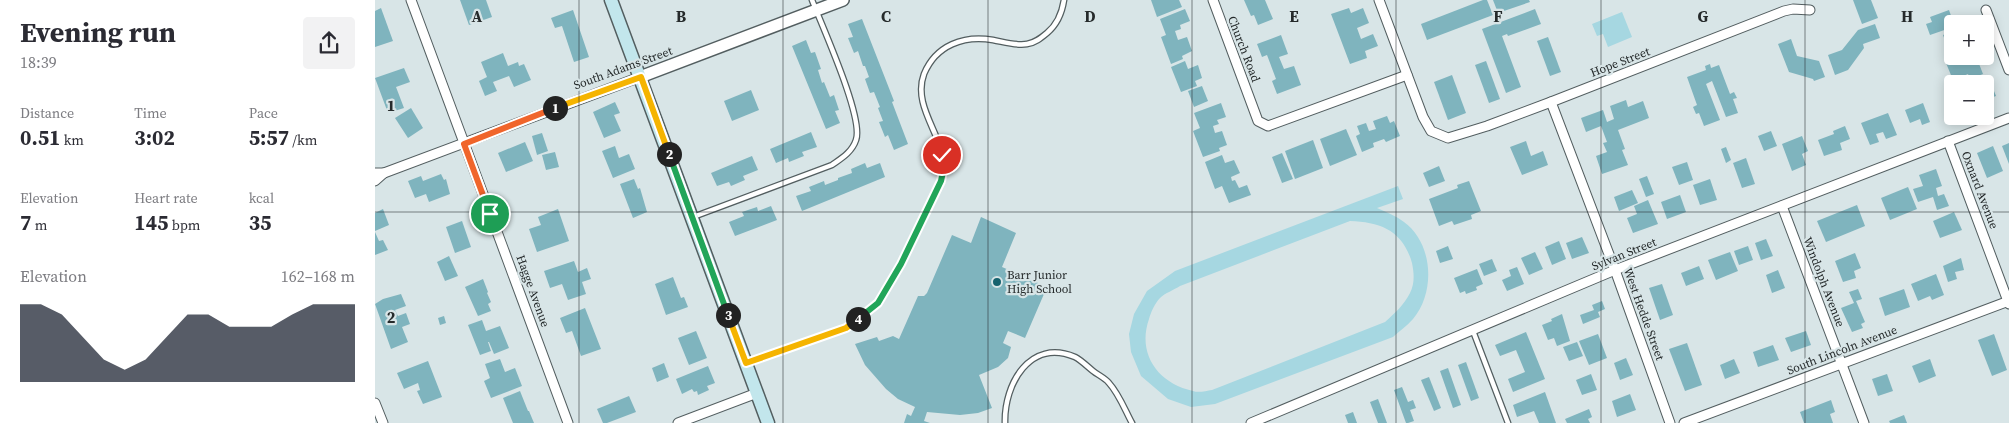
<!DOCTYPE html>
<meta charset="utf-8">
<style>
body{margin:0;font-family:"Source Serif 4",serif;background:#f2f2f3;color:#2b2b33;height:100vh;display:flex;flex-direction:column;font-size:19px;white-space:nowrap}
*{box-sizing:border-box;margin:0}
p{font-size:16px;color:#7c7c81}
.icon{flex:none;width:28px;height:28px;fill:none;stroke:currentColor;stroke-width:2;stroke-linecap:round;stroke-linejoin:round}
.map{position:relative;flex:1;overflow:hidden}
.sheet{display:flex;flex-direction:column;background:#fff;width:375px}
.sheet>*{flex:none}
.controls{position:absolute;left:1569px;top:15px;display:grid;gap:10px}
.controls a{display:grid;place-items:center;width:50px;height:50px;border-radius:5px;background:#fff;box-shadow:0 2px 12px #0003;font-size:25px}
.pin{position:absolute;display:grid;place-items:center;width:42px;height:42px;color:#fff;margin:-21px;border:2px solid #fff;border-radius:50%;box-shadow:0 1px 5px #0007}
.km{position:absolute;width:25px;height:25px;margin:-12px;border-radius:50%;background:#222;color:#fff;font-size:14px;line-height:25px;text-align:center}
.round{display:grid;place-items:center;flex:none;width:52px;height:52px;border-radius:5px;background:#f2f2f3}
.summary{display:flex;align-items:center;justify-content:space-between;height:85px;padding:0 20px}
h1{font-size:28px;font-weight:700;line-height:38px}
.stats{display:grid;grid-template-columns:repeat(3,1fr);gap:8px;height:85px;padding:5px 20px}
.stats div{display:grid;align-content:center}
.stats b{font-size:21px;font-weight:700}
.stats small{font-size:14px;font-weight:400}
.stats p{font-size:14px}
.chart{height:140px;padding:10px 20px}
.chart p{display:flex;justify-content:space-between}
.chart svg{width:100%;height:90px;margin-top:5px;fill:#111827;opacity:.7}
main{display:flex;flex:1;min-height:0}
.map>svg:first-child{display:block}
</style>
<main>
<section class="sheet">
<div class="summary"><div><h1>Evening run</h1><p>18:39</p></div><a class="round"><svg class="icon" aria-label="share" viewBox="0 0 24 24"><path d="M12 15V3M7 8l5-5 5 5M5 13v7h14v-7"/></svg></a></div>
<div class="stats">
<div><p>Distance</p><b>0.51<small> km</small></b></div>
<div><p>Time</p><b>3:02</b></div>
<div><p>Pace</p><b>5:57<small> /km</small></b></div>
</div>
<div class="stats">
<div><p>Elevation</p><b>7<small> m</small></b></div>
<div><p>Heart rate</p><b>145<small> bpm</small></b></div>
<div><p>kcal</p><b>35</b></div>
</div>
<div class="chart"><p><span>Elevation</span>162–168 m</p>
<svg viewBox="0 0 160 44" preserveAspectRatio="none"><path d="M0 44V6L10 6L20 11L30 22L40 33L50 38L60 33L70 22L80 11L90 11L100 17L110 17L120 17L130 11L140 6L150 6L160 6V44z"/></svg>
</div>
</section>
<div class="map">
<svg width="1634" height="423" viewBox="0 0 1634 423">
<rect width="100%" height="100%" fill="#d8e5e7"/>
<g fill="#a6d7e1" fill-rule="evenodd">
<polygon points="1247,12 1257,37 1233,47 1228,34 1222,36 1217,24"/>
<path d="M1023 186 1028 199 1002 208C1011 212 1021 216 1029 222 1058 243 1061 292 1038 319 1032 326 1024 331 1018 337L840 404 816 407 793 399 766 376 756 352 754 334 759 314 772 291 800 271ZM975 221C1006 222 1028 231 1037 263 1039 273 1040 283 1035 293 1029 305 1020 313 1010 322L837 390C831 391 823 393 818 391 782 383 762 353 774 319 776 312 780 303 785 298 790 293 799 290 805 286Z"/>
</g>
<g fill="#7fb4be">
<polygon points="85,0 111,0 117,17 94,25"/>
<polygon points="776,0 804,0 807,7 782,17"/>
<polygon points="869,0 890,0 898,19 883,25 879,15 876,16"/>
<polygon points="1108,0 1112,0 1118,15 1052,40 1046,24"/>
<polygon points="1118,0 1154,0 1155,2 1123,13"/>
<polygon points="1478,0 1496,0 1503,18 1487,24"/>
<polygon points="6,8 18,41 0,47 0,11"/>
<polygon points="974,8 976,13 988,8 994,23 982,28 986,39 998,34 1003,46 990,51 992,58 975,64 956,14"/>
<polygon points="810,9 815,21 805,25 806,29 800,31 803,40 812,37 817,51 807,56 808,59 796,64 786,37 791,35 785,19"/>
<polygon points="1160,9 1166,24 1133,36 1132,34 1127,36 1146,87 1131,93 1107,29"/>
<polygon points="198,10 214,57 199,62 187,26 180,28 176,18"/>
<polygon points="1574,10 1579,24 1578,27 1555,35 1551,24 1557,22 1555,17"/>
<polygon points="487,19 519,101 517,102 533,144 519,150 513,135 510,137 504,122 508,121 503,108 505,107 499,92 495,93 490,79 494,77 490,66 488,66 483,51 479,53 473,38 478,37 473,24"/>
<polygon points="1500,24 1505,38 1488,44 1489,48 1473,70 1460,75 1453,55 1467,50 1483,30"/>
<polygon points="1578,31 1578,59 1577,59 1568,35"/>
<polygon points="906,35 913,54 904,57 909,69 919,66 926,85 902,94 897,81 901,79 892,55 887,57 882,44"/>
<polygon points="1173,37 1186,72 1175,76 1162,41"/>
<polygon points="1416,39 1422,56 1444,61 1450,77 1439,81 1438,79 1414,72 1403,44"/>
<polygon points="431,40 436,53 440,52 446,69 443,70 447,83 449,82 455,97 459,95 464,110 460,111 465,123 451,129 417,46"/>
<polygon points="128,53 133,66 143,62 144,66 149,64 156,80 139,87 134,76 118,82 122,91 110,96 104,81 112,77 106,62"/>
<polygon points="1595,56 1601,56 1608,74 1595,79 1593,74 1578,80 1571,63 1587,57 1588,59"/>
<polygon points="810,61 813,69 823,65 827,78 820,81 822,86 806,92 796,67"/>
<polygon points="1111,61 1125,99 1114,103 1100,65"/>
<polygon points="1335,64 1336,68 1344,65 1355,94 1359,92 1362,98 1358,99 1363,113 1351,117 1337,81 1331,84 1345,120 1329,126 1324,113 1321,114 1318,107 1322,105 1312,77 1331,70 1330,66"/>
<polygon points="29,68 35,82 21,87 29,108 13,113 0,78"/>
<polygon points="1077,75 1091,113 1073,120 1059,82"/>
<polygon points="1615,81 1621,96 1610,100 1610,83"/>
<polygon points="827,86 833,101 819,107 813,91"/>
<polygon points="376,90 384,110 357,121 349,101"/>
<polygon points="1251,100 1253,107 1268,101 1274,118 1243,130 1250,149 1247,150 1253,165 1227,174 1221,156 1232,152 1228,143 1232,142 1226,126 1211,132 1206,118 1228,110 1232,122 1239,119 1235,106"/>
<polygon points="240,102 245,113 239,115 246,131 229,138 218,112"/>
<polygon points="846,103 851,117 842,120 844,124 838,126 840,133 847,131 852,145 844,148 845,151 828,157 818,131 825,128 819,113"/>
<polygon points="1548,103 1555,122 1547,125 1545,119 1535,123 1530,110"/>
<polygon points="36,108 48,128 33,138 20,118"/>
<polygon points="1513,113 1522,135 1511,139 1508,132 1501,134 1504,142 1495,145 1486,123"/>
<polygon points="1012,116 1015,123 1019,121 1025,136 1011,142 1009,139 998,143 999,147 987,152 981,136 985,134 982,126 991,123 994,131 1001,129 998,121"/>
<polygon points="1470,126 1475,139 1465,143 1467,150 1449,156 1443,140 1459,134 1458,131"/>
<polygon points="971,129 982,155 955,166 945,139"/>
<polygon points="1396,131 1402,146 1389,151 1383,136"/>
<polygon points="436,132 442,147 427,152 429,156 414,162 413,158 401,163 395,149"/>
<polygon points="167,133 173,151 162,155 157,136"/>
<polygon points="1427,136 1433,151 1427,154 1431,165 1417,171 1407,144"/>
<polygon points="938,140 948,168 920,179 910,151"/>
<polygon points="1151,141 1156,156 1168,151 1173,165 1147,175 1135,147"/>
<polygon points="150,142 158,161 131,172 123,153"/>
<polygon points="1634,143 1634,164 1627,146"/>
<polygon points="240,146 244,158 254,154 260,169 238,178 227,151"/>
<polygon points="1618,146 1628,171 1612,178 1602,153"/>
<polygon points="1351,147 1356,160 1351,163 1346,149"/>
<polygon points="180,152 184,167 171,170 167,155"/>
<polygon points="907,153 918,179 907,183 897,157"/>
<polygon points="847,155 850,163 859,160 865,173 856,177 857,181 860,180 864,188 872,185 876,195 854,203 847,186 840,189 830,162"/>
<polygon points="377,156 383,170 368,176 370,180 356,186 354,182 342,186 336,173"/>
<polygon points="1371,158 1380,184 1367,188 1358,163"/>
<polygon points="1312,162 1318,180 1304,185 1297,167"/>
<polygon points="490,163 492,168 505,163 510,177 427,211 421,196 436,191 434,187 449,181 450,185 463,180 463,178 477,173 476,169"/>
<polygon points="1064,166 1070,181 1054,187 1048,173"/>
<polygon points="1561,169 1567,186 1561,188 1563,196 1569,194 1574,206 1562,210 1558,197 1543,202 1538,189 1548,186 1544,175"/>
<polygon points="66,174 69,180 71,179 75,194 54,202 51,194 40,198 33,181 46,176 48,181"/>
<polygon points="1272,176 1279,194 1271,197 1264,179"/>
<polygon points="259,179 263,189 265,188 272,212 258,218 245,184"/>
<polygon points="1335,179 1342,200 1325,205 1318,185"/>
<polygon points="1094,181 1106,211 1096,215 1097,219 1079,225 1077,221 1064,226 1054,199 1083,188 1082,185"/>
<polygon points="1533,187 1542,209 1515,220 1506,198"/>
<polygon points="1257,190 1263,203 1244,211 1239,197"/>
<polygon points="1305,195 1311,212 1292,219 1286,202"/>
<polygon points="1273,200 1283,224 1258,233 1252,218 1262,214 1259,206"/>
<polygon points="1482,205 1490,226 1451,242 1442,221"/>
<polygon points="396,206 402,220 360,236 354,222 369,216 367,212 382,207 383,211"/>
<polygon points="8,209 14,225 0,231 0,213"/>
<polygon points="183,209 194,241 162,252 154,229 166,225 163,217"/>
<polygon points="1579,212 1587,230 1565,238 1558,221"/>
<polygon points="606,217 641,233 627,267 672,287 650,338 633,331 628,343 636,347 633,358 623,367 604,375 617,408 603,413 585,415 552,412 549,421 555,423 529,423 532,414 536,416 540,407 523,399 511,389 490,365 480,344 502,337 504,341 518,336 524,339 543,296 549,296 552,293 577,235 596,243"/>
<polygon points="87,221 96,247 80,253 71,227"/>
<polygon points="0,232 4,241 8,240 13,250 0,255"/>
<polygon points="1207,237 1214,253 1197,259 1191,243"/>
<polygon points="1391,239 1398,256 1386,260 1380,243"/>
<polygon points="1184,241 1191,259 1177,265 1170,247"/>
<polygon points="1073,246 1078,259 1065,263 1061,251"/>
<polygon points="1373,246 1378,260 1364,265 1359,251"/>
<polygon points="1160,252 1168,269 1154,275 1146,258"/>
<polygon points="1355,252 1363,271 1341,280 1333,260"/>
<polygon points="1480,253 1486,268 1479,271 1481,278 1468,282 1460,261"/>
<polygon points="74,256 83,276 70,281 62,262"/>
<polygon points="1586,258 1589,270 1580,272 1582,279 1573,282 1568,266"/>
<polygon points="1117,259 1122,271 1109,276 1104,264"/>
<polygon points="199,261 203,272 212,268 216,279 207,282 211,294 193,300 187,284 175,288 169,271"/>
<polygon points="1324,266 1329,279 1311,286 1306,273"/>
<polygon points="1142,267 1149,284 1132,291 1127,280 1136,276 1134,270"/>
<polygon points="1102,269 1108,284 1101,287 1102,290 1091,294 1090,291 1085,293 1079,278"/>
<polygon points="1403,270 1410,288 1397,293 1391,275"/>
<polygon points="1561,274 1569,295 1557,300 1555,296 1543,301 1536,284"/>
<polygon points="298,277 306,298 309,297 313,307 291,315 280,284"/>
<polygon points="108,279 113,292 112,293 116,302 113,304 116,311 103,316 90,287"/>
<polygon points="1287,284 1298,315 1285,320 1274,288"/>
<polygon points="1483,289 1487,299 1481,301 1490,322 1486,324 1488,328 1477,332 1466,308 1479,303 1474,292"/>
<polygon points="1529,289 1535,307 1510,316 1504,298"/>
<polygon points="26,294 31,306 20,310 23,316 31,313 35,324 27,327 33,342 16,349 0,304 8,299"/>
<polygon points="1227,301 1230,309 1223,312 1225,317 1208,324 1205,315 1219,310 1217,305"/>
<polygon points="210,308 226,349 206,356 197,331 191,333 185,318"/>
<polygon points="1187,314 1195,341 1182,346 1179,338 1173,340 1167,325 1177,321 1176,319"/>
<polygon points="69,316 71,323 65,325 63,318"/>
<polygon points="107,320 111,331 125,326 134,348 119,354 114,342 113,342 116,351 105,355 93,325"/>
<polygon points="321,331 332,358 314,365 303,338"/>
<polygon points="1431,331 1436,345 1416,352 1410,338"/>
<polygon points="1151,332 1170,379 1138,392 1133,379 1150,372 1141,350 1125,356 1120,345"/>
<polygon points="1223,334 1232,358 1214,365 1204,341"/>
<polygon points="1619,334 1632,370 1617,376 1603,340"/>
<polygon points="1202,342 1208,356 1194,361 1188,347"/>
<polygon points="1312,343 1327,385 1310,391 1294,349"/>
<polygon points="1398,345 1404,360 1383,367 1378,352"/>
<polygon points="1251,358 1258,375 1245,380 1239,363"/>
<polygon points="125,359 130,372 140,368 147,386 116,398 109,381 115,378 110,364"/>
<polygon points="1359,359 1365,373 1350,379 1345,365"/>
<polygon points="1555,359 1561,376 1544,383 1537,366"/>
<polygon points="53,361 67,397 48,404 42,391 45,390 43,383 29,389 22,373"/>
<polygon points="1091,362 1104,398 1096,401 1083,365"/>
<polygon points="289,363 294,377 282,382 277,368"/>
<polygon points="333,366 340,383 332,386 334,390 323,395 322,391 319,392 317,389 307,394 301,379"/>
<polygon points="1073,368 1086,405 1078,408 1065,371"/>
<polygon points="1216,374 1222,390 1207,395 1201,380"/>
<polygon points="1512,374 1518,391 1503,396 1497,379"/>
<polygon points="1054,377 1066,408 1059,411 1046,380"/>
<polygon points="1027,387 1033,402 1038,400 1041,408 1035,410 1039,421 1033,423 1031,423 1019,390"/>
<polygon points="145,391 153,411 154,411 159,423 138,423 128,398"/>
<polygon points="1170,392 1181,423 1164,423 1159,411 1142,417 1138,405"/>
<polygon points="1255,394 1261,410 1242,417 1237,401"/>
<polygon points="254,396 261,412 232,423 228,423 222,409"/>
<polygon points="1003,399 1012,423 1003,423 995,402"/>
<polygon points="1456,400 1460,412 1455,414 1458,423 1429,423 1425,412"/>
<polygon points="1214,409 1217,417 1213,419 1215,423 1192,423 1190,419"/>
<polygon points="978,412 982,423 973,423 970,415"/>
<polygon points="1529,415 1532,423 1515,423 1514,421"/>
</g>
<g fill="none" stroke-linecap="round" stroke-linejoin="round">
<g stroke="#535e60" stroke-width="7">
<g id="service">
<path d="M318 217 457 165C467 158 477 152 481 140 489 118 447 26 437 0"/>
<polyline points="1098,331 1133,423"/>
<path d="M372 363 471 328 503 303 526 264 567 181C567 176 569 171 569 166 568 135 537 106 549 74 561 45 589 35 618 40 629 42 641 46 652 44 660 43 666 38 672 33 683 24 687 13 689 0"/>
<path d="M630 423C629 384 655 338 700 357 706 360 713 367 718 371 723 375 730 378 734 383 744 394 750 410 757 423"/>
</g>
</g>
<g stroke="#535e60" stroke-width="11">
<g id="minor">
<polyline points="36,0 193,423"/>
<polyline points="838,0 883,121 893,126 1032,75"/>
<polyline points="1004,0 1048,117 1056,131 1073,138 1112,126 1176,102 1409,11 1418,9 1435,10"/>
<polyline points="1611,10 1634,70"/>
<polyline points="1176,102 1240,270 1295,423"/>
<polyline points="1573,141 1634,304"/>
<polyline points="0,173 9,173 0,181"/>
<polyline points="9,173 265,77"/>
<polyline points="1407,206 1489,423"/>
<polyline points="0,403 8,423"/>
<polyline points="303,423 382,393"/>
<polyline points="876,423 1240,270 1634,118"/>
<polyline points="1309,423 1634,301"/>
</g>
</g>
<g stroke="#535e60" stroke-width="14">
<polyline id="tertiary" points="265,77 468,0"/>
</g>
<g stroke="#535e60" stroke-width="15">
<polyline id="secondary" points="236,0 393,423"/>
</g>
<use href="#service" stroke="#fff" stroke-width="4.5"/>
<use href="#minor" stroke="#fff" stroke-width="9"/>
<use href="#tertiary" stroke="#fff" stroke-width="11"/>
<use href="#secondary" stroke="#c2e6ec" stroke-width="12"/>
</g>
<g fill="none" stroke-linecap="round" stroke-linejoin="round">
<g stroke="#fff" stroke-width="10">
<polyline id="split-1" points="115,214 89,144 180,108"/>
</g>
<g stroke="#fff" stroke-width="10">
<polyline id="split-2" points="180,108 266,77 294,154"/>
</g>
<g stroke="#fff" stroke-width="10">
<polyline id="split-3" points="294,154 353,315"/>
</g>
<g stroke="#fff" stroke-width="10">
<polyline id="split-4" points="353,315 371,363 471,328 483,319"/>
</g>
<g stroke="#fff" stroke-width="10">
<polyline id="split-5" points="483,319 503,303 526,264 566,181 569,167 567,155"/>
</g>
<use href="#split-1" stroke="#f0652b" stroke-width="6"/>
<use href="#split-2" stroke="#f5b400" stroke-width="6"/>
<use href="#split-3" stroke="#22a559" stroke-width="6"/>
<use href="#split-4" stroke="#f5b400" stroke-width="6"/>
<use href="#split-5" stroke="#22a559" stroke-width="6"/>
</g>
<path fill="none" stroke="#252a2b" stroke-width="1" stroke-opacity="0.55" d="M204 0V423M408 0V423M613 0V423M817 0V423M1021 0V423M1226 0V423M1430 0V423M0 212H1634"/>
<circle fill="#16626e" stroke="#d8e5e7" stroke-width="2" cx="622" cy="282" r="5"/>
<g text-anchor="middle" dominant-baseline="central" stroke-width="4.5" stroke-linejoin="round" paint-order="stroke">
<g font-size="12" fill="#252a2b" stroke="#d8e5e7">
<text transform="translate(869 49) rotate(69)">Church Road</text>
<text transform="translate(1245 62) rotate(-21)">Hope Street</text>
<text transform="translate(248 68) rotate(-20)">South Adams Street</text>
<text transform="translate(1605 190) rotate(69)">Oxnard Avenue</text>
<text transform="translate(1249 254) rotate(-22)">Sylvan Street</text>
<text transform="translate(1449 282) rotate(69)">Windolph Avenue</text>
<text transform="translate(158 291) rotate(70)">Hagge Avenue</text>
<text transform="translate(1269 314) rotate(70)">West Hedde Street</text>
<text transform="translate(1467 350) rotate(-21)">South Lincoln Avenue</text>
</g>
<g font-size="12" fill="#252a2b" stroke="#d8e5e7" text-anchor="start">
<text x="632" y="275">Barr Junior<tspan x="632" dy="14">High School</tspan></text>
</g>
</g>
<g font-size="16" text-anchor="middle" font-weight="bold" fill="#252a2b" stroke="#d8e5e7" stroke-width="4.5" stroke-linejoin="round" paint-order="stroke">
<text x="102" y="22">A</text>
<text x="306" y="22">B</text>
<text x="511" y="22">C</text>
<text x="715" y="22">D</text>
<text x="919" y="22">E</text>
<text x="1123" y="22">F</text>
<text x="1328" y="22">G</text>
<text x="1532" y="22">H</text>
<text x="16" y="111">1</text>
<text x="16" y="323">2</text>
</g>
</svg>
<div class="controls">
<a>+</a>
<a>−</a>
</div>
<div class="pin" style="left:115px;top:214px;background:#1e9e55"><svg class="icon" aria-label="arrive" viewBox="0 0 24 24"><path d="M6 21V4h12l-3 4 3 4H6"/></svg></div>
<div class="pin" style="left:567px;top:155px;background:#d93025"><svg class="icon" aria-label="check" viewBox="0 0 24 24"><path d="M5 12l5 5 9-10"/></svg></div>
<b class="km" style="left:180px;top:108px">1</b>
<b class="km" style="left:294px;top:154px">2</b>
<b class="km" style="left:353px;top:315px">3</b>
<b class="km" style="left:483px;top:319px">4</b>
</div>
</main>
